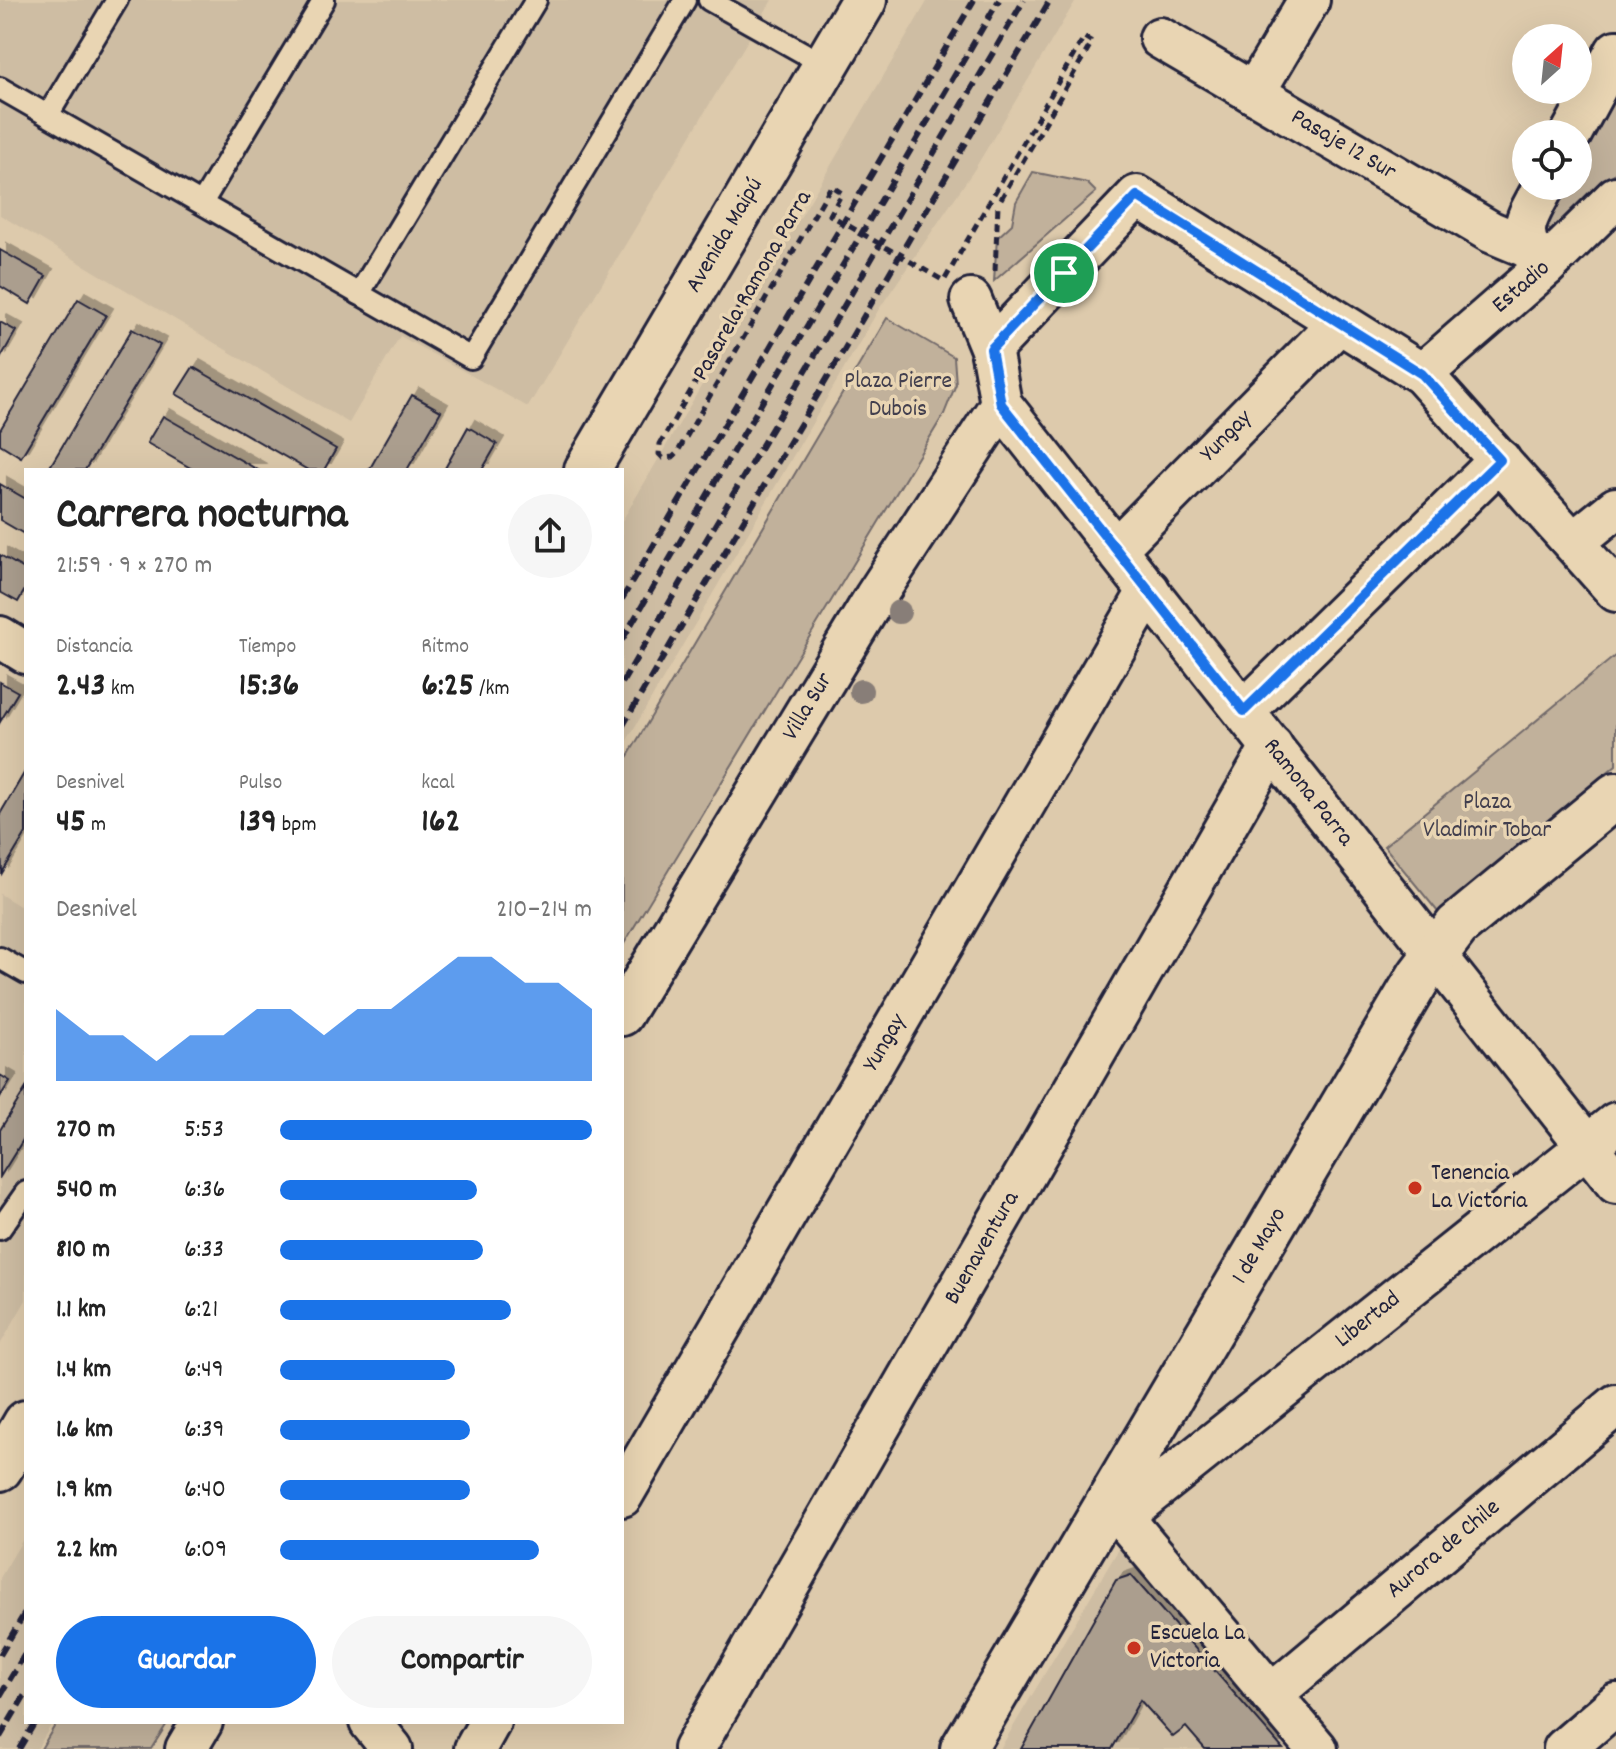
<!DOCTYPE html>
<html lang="es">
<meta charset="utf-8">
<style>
body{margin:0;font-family:Dekko,sans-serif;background:#f6f6f6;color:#222;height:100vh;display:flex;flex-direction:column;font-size:30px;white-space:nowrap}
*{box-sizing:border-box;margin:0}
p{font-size:26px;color:#767676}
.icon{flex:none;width:44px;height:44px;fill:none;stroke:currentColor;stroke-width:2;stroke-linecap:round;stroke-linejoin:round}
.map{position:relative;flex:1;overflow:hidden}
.sheet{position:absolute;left:24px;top:468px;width:600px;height:1256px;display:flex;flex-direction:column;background:#fff;border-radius:0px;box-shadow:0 8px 32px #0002}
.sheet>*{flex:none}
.needle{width:52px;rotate:27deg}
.controls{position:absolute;left:1512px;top:24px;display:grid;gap:16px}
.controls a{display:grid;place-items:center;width:80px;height:80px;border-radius:50%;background:#fff;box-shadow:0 8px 32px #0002;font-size:40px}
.pin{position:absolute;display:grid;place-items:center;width:68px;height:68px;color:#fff;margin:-34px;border:4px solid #fff;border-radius:50%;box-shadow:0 2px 8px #0007}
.round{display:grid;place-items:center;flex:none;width:84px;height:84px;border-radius:42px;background:#f6f6f6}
.overview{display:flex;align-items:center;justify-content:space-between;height:136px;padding:0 32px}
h1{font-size:44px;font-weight:700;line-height:60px}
.figures{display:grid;grid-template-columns:repeat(3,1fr);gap:12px;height:136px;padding:8px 32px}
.figures div{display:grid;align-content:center}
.figures b{font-size:34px;font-weight:700}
.figures small{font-size:22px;font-weight:400}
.figures p{font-size:22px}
.chart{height:224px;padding:16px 32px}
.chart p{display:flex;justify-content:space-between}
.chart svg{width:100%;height:144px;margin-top:8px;fill:#1a73e8;opacity:.7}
.cta{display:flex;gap:16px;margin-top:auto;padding:16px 32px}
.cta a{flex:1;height:92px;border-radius:48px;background:#1a73e8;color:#fff;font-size:32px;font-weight:700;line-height:92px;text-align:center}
.cta a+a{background:#f6f6f6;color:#222}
ul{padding:0 32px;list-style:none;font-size:26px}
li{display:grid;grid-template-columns:128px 96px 1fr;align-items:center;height:60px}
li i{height:20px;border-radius:10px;background:#1a73e8}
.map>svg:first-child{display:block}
</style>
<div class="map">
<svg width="1616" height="1749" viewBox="0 0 1616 1749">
<defs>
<filter id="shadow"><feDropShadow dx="7" dy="-7" stdDeviation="0" flood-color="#0004"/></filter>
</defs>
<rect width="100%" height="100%" fill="#ddcaac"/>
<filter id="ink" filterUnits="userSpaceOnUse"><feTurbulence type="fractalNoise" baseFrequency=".0125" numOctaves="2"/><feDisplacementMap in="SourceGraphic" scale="16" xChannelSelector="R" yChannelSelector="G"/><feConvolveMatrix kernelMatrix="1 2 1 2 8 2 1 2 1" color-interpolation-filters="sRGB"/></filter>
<g filter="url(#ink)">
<g fill="#cebda3">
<polygon points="0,0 772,0 528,407 400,336 349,423 0,215"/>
<polygon points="928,0 1076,0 974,170 879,309 622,749 622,521"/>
<polygon points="0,894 26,910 26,1300 0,1345"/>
<polygon points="26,1534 26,1722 53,1722 37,1749 0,1749 0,1578"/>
<polygon points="1120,1547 1295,1749 1000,1749"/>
</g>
<g fill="#c1b19b" stroke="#726a6b" stroke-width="2">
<polygon points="1616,95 1616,172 1553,233 1543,224 1565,186 1578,186 1578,162"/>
<polygon points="1033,172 1087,183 1096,192 994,281 997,238 1012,224 1016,202"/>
<polygon points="887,318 954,357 956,384 944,414 622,947 622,766"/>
<polygon points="1616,655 1616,765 1438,912 1384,846"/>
<polygon points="57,1722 168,1722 151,1749 41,1749"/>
</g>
<g fill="#ab9e8e" stroke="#22223b" stroke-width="2" filter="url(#shadow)">
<polygon points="0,250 46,276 30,304 0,286"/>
<polygon points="78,299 106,315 21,457 0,444 0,430"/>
<polygon points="0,322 16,331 0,359"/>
<polygon points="132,329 160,345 85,470 48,470"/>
<polygon points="193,367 336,449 324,470 308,470 176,394"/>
<polygon points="412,395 441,411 407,470 369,470"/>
<polygon points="163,416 258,470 194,470 147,443"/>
<polygon points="468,427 497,444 482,470 444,470"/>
<polygon points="0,484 26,499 26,535 0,520"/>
<polygon points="0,555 26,570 26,588 18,602 0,592"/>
<polygon points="0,682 18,692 0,722"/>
<polygon points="26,770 26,833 2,873 0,814"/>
<polygon points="0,1075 10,1081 0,1097"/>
<polygon points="26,1088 26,1135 0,1177 0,1130"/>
<polygon points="1131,1575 1283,1749 1205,1749 1186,1727 1173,1737 1140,1700 1112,1749 1021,1749 1116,1580"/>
</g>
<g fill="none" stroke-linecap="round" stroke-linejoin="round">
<g stroke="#22223b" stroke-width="26">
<g id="service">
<polyline points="709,0 825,65"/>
<polyline points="0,88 471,358 685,0"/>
<polyline points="48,115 117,0"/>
<polyline points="202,203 324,0"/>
<polyline points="359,294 536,0"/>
<polyline points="0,958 26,973"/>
<polyline points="0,1229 26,1192"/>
</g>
</g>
<g stroke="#22223b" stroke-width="46">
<g id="minor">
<path id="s1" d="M1160 38 1491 232 1527 247"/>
<polyline points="1254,93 1309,0"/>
<polyline points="1571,134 1616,51"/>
<path d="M1542 265C1513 233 1526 220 1544 186"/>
<path id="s2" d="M971 300 991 349 1001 404 1616 1183"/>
<polyline points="991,349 1137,196 1422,374 1616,591"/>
<path id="s3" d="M1422 374 1545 267 1616 197"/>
<polyline points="1574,542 1616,508"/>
<path id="s4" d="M1116 549 1339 323"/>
<polyline points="0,637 26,653"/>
<polyline points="1244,711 1500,460"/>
<path id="s5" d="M622 1015 875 597 1001 404"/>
<path id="s6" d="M622 1496 1149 590"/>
<polyline points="1108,1500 1317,1749"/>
<path id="s7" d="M1121 1517 1616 1123"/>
<path id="s8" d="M1271 1695 1616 1405"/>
<polyline points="370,1722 392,1749"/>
<polyline points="186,1749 202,1722"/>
<polyline points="475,1749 490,1722"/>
<path id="s9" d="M694 1749 1272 746"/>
<polyline points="1564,1749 1616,1704"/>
</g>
</g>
<g stroke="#22223b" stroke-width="50">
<g id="tertiary">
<path id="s10" d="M963 1749 1420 975 1457 926 1616 795"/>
</g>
</g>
<g stroke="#22223b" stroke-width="50">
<g id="secondary">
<path id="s11" d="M587 470 864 0"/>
<polyline points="0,1468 26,1423"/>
</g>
</g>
<polyline stroke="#22223b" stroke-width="5" stroke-dasharray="8 6" stroke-linecap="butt" points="995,271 998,204"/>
<use href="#service" stroke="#e9d5b3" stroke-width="20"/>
<use href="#minor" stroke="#e9d5b3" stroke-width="40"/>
<use href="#tertiary" stroke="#e9d5b3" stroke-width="44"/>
<use href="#secondary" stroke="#e9d5b3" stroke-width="44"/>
<g stroke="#22223b" stroke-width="6" stroke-dasharray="12 6" stroke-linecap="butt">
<polyline points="622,599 974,0"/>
<polyline points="622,640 999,0"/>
<polyline points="622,683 1024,0"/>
<polyline points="622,727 1050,0"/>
<polyline points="0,1655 26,1611"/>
<polyline points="0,1696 26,1652"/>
<polyline points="0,1737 26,1693"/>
<polyline points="19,1749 35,1722"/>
</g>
<polyline stroke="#22223b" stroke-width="5" stroke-dasharray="8 6" stroke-linecap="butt" points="747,293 660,444 659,454 663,458 673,457 677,453 831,186 842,193 830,215 944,281 1084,37 1092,42 998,204"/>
</g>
<g fill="#887e78">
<circle cx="899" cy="612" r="12"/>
<circle cx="861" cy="691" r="12"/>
</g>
</g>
<g fill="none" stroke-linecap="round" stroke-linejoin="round" filter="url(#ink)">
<g stroke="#fff" stroke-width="16">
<polygon id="route" points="1137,196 1422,374 1500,460 1244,711 1001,404 991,349"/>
</g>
<use href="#route" stroke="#1a73e8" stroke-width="10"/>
</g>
<g fill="#c8321e" stroke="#e9d5b3" stroke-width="3">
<circle cx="1415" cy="1188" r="8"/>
<circle cx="1134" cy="1648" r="8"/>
</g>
<g text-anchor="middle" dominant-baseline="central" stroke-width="7" stroke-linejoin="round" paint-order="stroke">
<g font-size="24" fill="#22223b" stroke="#e9d5b3">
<text stroke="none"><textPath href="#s1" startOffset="212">Pasaje 12 Sur</textPath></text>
<text stroke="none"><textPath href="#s11" startOffset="272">Avenida Maipú</textPath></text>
<text transform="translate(753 286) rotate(-60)">Pasarela Ramona Parra</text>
<text stroke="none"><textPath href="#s3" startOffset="132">Estadio</textPath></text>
<text stroke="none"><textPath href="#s4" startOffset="158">Yungay</textPath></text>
<text stroke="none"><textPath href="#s5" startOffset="360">Villa Sur</textPath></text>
<text stroke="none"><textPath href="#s2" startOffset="604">Ramona Parra</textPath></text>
<text stroke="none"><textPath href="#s6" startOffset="524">Yungay</textPath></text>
<text stroke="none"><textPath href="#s10" startOffset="584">1 de Mayo</textPath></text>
<text stroke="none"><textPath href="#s9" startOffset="578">Buenaventura</textPath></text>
<text stroke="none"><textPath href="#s7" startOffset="316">Libertad</textPath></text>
<text stroke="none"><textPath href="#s8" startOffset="226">Aurora de Chile</textPath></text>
</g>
<g font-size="24" fill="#423f4e" stroke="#e9d5b3">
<text x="898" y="382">Plaza Pierre<tspan x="898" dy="28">Dubois</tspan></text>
<text x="1487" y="803">Plaza<tspan x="1487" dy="28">Vladimir Tobar</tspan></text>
</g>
<g font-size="24" fill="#22223b" stroke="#e9d5b3" text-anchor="start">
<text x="1431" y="1174">Tenencia<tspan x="1431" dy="28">La Victoria</tspan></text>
<text x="1150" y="1634">Escuela La<tspan x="1150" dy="28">Victoria</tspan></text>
</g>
</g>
</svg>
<div class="controls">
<a><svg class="needle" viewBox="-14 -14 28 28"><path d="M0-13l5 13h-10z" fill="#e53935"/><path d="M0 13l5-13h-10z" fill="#767676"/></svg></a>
<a><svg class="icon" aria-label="locate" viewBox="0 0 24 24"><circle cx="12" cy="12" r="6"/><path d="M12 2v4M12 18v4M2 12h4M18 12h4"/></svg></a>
</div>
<div class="pin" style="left:1064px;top:273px;background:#1e9e55"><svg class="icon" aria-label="arrive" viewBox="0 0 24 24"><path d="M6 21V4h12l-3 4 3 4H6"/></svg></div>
<section class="sheet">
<div class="overview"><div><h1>Carrera nocturna</h1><p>21:59 · 9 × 270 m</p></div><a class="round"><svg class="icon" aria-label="share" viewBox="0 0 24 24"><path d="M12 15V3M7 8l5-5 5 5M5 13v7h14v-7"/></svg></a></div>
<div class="figures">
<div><p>Distancia</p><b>2.43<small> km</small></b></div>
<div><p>Tiempo</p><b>15:36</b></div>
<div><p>Ritmo</p><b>6:25<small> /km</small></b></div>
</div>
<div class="figures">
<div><p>Desnivel</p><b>45<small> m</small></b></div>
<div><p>Pulso</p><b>139<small> bpm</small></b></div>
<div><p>kcal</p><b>162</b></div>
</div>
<div class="chart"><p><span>Desnivel</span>210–214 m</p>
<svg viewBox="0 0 160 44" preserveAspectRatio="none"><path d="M0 44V22L10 30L20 30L30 38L40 30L50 30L60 22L70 22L80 30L90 22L100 22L110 14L120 6L130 6L140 14L150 14L160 22V44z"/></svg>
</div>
<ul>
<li><b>270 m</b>5:53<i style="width:100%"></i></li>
<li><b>540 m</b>6:36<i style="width:63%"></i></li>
<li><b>810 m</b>6:33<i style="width:65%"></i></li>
<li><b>1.1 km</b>6:21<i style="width:74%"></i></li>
<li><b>1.4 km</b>6:49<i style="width:56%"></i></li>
<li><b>1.6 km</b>6:39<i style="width:61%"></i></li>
<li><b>1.9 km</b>6:40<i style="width:61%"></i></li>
<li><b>2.2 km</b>6:09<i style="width:83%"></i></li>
</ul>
<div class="cta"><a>Guardar</a><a>Compartir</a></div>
</section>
</div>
